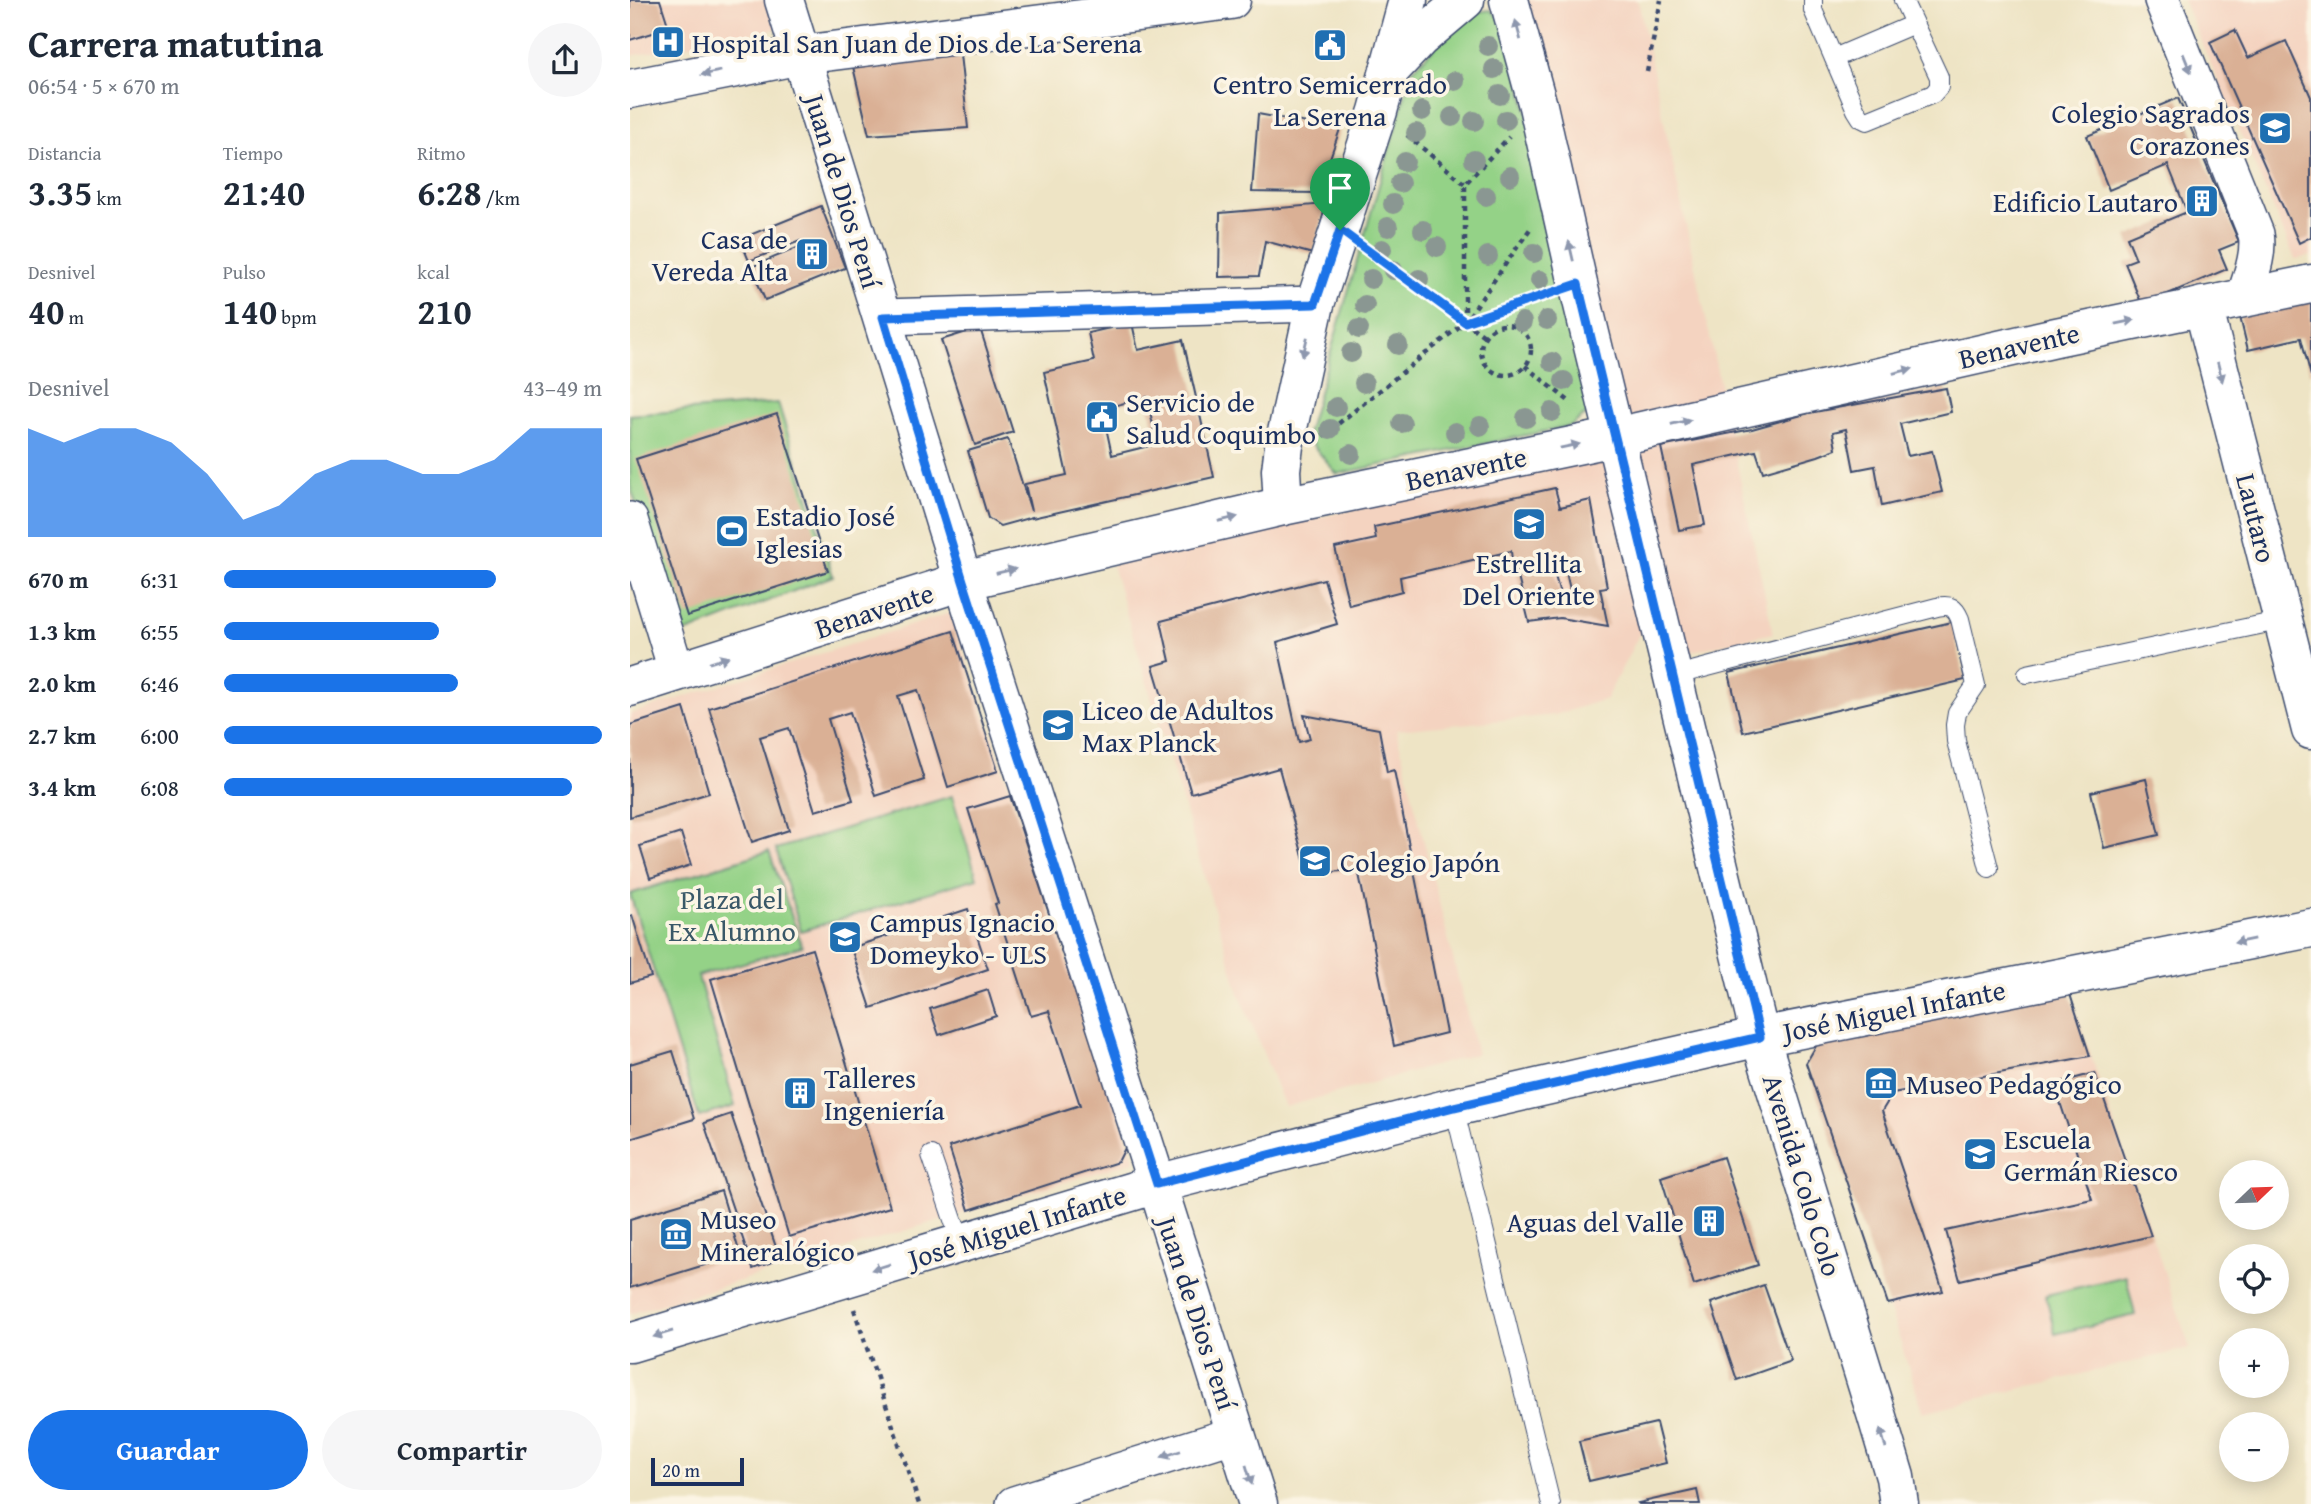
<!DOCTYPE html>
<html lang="es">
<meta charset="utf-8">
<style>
body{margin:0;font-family:"Gentium Book Plus",serif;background:#f6f6f7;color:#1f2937;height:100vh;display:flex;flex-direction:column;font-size:26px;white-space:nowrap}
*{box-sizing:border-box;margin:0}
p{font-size:23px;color:#747a83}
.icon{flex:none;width:38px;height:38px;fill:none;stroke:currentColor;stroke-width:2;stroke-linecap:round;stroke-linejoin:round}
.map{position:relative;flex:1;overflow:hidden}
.drawer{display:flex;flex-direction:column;background:#fff;width:630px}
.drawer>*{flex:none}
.needle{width:46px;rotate:67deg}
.fabs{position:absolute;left:1589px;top:1160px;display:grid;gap:14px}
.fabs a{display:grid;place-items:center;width:70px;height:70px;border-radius:50%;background:#fff;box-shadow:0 4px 18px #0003;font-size:35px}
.scale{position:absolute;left:21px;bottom:18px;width:93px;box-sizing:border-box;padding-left:7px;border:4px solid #1b2f5e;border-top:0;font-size:19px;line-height:24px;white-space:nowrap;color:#1b2f5e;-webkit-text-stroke:5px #fcf5e5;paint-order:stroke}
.pin{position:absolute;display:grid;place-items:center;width:60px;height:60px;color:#fff;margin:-72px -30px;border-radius:50% 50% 50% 0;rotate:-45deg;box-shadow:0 0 7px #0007}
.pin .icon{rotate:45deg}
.round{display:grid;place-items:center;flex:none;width:74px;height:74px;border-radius:37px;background:#f6f6f7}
.head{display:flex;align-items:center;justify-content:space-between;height:119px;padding:0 28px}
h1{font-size:38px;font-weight:700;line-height:52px}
.figures{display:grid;grid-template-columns:repeat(3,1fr);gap:10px;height:119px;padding:7px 28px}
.figures div{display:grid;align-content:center}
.figures b{font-size:35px;font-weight:700}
.figures small{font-size:19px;font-weight:400}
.figures p{font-size:19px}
.chart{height:196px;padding:14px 28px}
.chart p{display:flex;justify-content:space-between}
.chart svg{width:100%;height:126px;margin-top:7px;fill:#1a73e8;opacity:.7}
.action{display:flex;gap:14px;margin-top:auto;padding:14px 28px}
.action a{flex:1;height:80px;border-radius:42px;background:#1a73e8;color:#fff;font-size:28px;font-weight:700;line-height:80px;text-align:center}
.action a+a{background:#f6f6f7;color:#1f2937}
ul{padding:0 28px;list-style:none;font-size:23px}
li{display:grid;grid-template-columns:112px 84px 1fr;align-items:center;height:52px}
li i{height:18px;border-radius:9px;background:#1a73e8}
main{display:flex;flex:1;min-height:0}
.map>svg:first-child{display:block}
</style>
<main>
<section class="drawer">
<div class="head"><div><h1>Carrera matutina</h1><p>06:54 · 5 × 670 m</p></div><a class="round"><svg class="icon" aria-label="share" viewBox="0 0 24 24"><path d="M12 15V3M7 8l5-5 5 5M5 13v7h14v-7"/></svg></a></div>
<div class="figures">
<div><p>Distancia</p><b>3.35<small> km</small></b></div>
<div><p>Tiempo</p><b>21:40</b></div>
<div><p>Ritmo</p><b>6:28<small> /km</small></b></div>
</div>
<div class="figures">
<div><p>Desnivel</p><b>40<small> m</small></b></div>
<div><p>Pulso</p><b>140<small> bpm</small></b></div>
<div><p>kcal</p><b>210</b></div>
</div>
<div class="chart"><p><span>Desnivel</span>43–49 m</p>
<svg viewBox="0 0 160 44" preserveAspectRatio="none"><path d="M0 44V6L10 11L20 6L30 6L40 11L50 22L60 38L70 33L80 22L90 17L100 17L110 22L120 22L130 17L140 6L150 6L160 6V44z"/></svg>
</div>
<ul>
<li><b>670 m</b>6:31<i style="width:72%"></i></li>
<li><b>1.3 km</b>6:55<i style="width:57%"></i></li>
<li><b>2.0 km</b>6:46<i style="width:62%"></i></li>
<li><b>2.7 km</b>6:00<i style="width:100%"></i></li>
<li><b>3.4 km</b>6:08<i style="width:92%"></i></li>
</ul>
<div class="action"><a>Guardar</a><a>Compartir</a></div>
</section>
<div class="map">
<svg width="1681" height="1504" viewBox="0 0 1681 1504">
<rect width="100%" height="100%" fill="#fcf5e5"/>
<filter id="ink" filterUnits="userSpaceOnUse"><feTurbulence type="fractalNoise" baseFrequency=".0143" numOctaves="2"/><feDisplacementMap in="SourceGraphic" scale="14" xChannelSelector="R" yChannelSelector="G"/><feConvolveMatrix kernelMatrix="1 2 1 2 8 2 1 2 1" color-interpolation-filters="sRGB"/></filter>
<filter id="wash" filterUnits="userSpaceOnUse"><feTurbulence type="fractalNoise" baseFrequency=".00686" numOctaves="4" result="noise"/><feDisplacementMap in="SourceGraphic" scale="28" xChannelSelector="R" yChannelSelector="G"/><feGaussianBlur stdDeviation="1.57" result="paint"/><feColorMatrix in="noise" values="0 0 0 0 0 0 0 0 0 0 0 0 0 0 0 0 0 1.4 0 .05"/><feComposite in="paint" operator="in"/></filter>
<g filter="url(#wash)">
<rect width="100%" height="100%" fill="#eee4c5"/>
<g fill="#f4d3c0">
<polygon points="0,0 143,0 151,28 0,56"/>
<polygon points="893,0 1008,0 1143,633 1054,653"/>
<polygon points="1553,0 1681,0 1681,256 1665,259"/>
<polygon points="980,451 1014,625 976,699 925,715 766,730 847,1054 655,1107 609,993 482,565"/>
<polygon points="320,613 505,1161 0,1314 0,714"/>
<polygon points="1438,988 1560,1348 1293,1412 1258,1304 1176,1063 1195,1031"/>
</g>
<g fill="#94d287" stroke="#588072" stroke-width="2">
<polygon points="861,10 877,25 966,406 941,426 707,474 676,437 782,71 837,13"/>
<polygon points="148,403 203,576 52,634 0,486 0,415"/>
<polygon points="322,796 347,878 171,931 146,849"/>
<polygon points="139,851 172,946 68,976 105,1106 69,1117 0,894"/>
<polygon points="1496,1276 1505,1315 1425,1334 1416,1295"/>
</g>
<g id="blocks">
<g fill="#dab095" fill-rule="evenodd">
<polygon points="0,0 30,0 39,28 0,40"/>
<polygon points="1605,30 1618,58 1656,41 1681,97 1681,237 1669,243 1580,42"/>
<polygon points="329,45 338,128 239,135 221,58"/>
<polygon points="1548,98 1609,242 1589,250 1597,269 1512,305 1495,263 1506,259 1497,237 1557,212 1538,165 1479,190 1457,136"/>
<polygon points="628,114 710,129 688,193 622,192"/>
<polygon points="696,204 683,254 635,241 629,276 589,277 590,213"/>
<polygon points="191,206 215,268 135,300 121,267 172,246 170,241 119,261 110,239"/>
<polygon points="1681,300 1681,376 1671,338 1618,350 1610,317"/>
<path d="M502 323 508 350 553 340 584 477 402 518V517L370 526 358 518 338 451 378 439 401 511 395 484 437 475 414 372 464 361 458 333ZM517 397 527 444 482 455 472 409Z"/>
<polygon points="350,328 383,432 345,445 311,340"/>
<polygon points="1316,388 1321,412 1270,424 1278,456 1302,451 1312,492 1252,506 1245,466 1224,470 1216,429 1203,432 1206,449 1188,456 1133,472 1126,451 1063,465 1075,525 1049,530 1031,447 1122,429 1179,413"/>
<polygon points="147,414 198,571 57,616 6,459"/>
<path d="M925 488 930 507 961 500 977 587 970 588 978 626 930 618 899 622 886 569 883 570 881 551 770 577 772 591 719 605 705 548 746 539 744 527ZM933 559 941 594 931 597 921 562Z"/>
<polygon points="694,579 707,624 647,642 669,742 680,739 674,715 749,729 757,772 764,770 816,1033 764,1046 728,869 678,875 649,768 561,793 523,666 540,661 531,621"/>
<polygon points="1322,622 1335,680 1113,732 1099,673"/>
<polygon points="323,631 368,771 318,787 288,690 268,696 294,780 246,796 220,712 198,719 223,800 185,811 159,728 130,737 159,830 122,842 79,708"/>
<polygon points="54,708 79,793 0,817 0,725"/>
<polygon points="1516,779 1529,835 1474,848 1461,792"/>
<polygon points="380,796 496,1146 488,1162 339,1210 319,1147 450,1105 419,1011 401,1016 365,904 368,903 338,809"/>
<polygon points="51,833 61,865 20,878 10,846"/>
<polygon points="338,909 358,969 241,1008 221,948"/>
<polygon points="2,915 21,977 0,983 0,916"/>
<polygon points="182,949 260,1207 159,1237 81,979"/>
<polygon points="1438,988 1460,1056 1263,1093 1252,1111 1313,1291 1258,1304 1176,1063 1195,1031"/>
<polygon points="358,990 366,1016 309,1035 300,1009"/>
<polygon points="43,1051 64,1119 0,1139 0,1064"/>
<polygon points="1465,1073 1521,1236 1330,1280 1316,1231 1462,1199 1424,1084"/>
<polygon points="101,1114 150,1259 123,1269 74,1123"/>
<polygon points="1093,1157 1128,1265 1064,1285 1031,1177"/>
<polygon points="91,1191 110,1254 0,1288 0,1219"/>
<polygon points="1134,1285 1161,1361 1107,1380 1081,1303"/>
<polygon points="1026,1423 1036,1463 959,1481 949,1441"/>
<polygon points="1067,1490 1070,1504 1009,1504 1008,1503"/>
</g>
</g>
</g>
<g filter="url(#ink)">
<use href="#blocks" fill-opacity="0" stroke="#3b4a6d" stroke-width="2"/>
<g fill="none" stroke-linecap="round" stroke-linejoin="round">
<g stroke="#3b4a6d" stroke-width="20">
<g id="lane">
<polyline points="1183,0 1183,10 1226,110 1231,118 1237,121 1303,94 1309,87 1309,77 1273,0"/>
<polyline points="1204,58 1284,24"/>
<polyline points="1397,674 1653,620"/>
<path d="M1043 676 1307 607C1320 604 1325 607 1330 619L1346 685 1327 713 1325 725 1326 741 1359 868"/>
<polyline points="824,1107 921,1504"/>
<polyline points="301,1155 331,1243"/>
</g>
</g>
<g stroke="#3b4a6d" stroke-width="38">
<g id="street">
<path d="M1532 0 1626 234C1630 254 1620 278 1614 298"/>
<polyline points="253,317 685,304"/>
<polyline points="0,520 47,673"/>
<polyline points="384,1504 606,1434"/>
</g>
</g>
<g stroke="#3b4a6d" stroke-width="41">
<g id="secondary">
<polyline points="154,0 333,581 527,1184 628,1504"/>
<polyline points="1573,306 1681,730"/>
<polyline points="653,506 651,470 654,446 685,304 748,111 778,0"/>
<polyline points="0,687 333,581 653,506 985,437 1426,337 1681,284"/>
<polyline points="0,1343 527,1184 824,1107 1130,1037 1681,928"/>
</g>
</g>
<g stroke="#3b4a6d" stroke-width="41">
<g id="primary">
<polyline points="879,0 908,106 948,284 1130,1037 1247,1417 1265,1477 1269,1504"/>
<polyline points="760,70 790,38 835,0"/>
<polyline points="0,89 171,55 601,0"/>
</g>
</g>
<g stroke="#3b4a6d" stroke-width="4.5" stroke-dasharray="5 5" stroke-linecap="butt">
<polyline points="1017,72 1031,0"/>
<polyline points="777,135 835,184"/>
<polyline points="737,250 854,336"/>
<polyline points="835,321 835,184 879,137"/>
<polyline points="836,322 917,294"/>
<circle cx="876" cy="350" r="25"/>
<polyline points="895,366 940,402"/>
<polyline points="693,436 835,322 900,229"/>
<polyline points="224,1309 289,1504"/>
</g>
<use href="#lane" stroke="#fff" stroke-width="18"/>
<use href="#street" stroke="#fff" stroke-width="35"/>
<use href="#secondary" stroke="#fff" stroke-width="38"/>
<use href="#primary" stroke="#fff" stroke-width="38"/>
</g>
<g fill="#8a9792">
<circle cx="858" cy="46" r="10"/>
<circle cx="864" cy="69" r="10"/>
<circle cx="825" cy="81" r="10"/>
<circle cx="797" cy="87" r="10"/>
<circle cx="870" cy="95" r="10"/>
<circle cx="792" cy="111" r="10"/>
<circle cx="822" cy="117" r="10"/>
<circle cx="876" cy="120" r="10"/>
<circle cx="844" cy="121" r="10"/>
<circle cx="786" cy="133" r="10"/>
<circle cx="844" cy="160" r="10"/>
<circle cx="775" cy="162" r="10"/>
<circle cx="880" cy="176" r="10"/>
<circle cx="770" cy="183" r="10"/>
<circle cx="856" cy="196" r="10"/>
<circle cx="763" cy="204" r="10"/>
<circle cx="758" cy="227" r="10"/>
<circle cx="793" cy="230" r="10"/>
<circle cx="807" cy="247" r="10"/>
<circle cx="752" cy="249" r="10"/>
<circle cx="904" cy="253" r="10"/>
<circle cx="858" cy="256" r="10"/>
<circle cx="763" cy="270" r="10"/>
<circle cx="741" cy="279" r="10"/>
<circle cx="789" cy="279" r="10"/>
<circle cx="910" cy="280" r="10"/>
<circle cx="735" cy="305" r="10"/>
<circle cx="917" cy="320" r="10"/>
<circle cx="892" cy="322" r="10"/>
<circle cx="729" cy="329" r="10"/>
<circle cx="768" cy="345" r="10"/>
<circle cx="721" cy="353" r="10"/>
<circle cx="922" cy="362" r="10"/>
<circle cx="934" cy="381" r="10"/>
<circle cx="734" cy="383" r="10"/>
<circle cx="706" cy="407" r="10"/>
<circle cx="922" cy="412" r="10"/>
<circle cx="896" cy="418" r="10"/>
<circle cx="772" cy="423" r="10"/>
<circle cx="850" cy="426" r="10"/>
<circle cx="700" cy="429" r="10"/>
<circle cx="825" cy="432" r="10"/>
<circle cx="721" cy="454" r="10"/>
</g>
<defs><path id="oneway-solid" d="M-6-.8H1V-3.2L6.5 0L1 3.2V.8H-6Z" transform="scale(1.75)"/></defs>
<g fill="#8d97ae">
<use href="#oneway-solid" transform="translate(888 30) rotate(-105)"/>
<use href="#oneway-solid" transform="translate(1557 63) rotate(68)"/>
<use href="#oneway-solid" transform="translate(81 73) rotate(169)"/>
<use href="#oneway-solid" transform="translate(941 251) rotate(-103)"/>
<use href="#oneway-solid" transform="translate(1495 322) rotate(-12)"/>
<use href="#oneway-solid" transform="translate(675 347) rotate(103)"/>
<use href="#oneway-solid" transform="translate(1273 371) rotate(-13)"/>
<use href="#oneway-solid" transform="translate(1590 372) rotate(76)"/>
<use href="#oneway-solid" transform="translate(1051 422) rotate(-13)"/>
<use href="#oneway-solid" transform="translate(940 446) rotate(-12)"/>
<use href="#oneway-solid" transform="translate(598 519) rotate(-13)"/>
<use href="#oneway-solid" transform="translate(376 571) rotate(-13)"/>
<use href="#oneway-solid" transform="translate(89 660) rotate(-18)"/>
<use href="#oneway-solid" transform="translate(1614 941) rotate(169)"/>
<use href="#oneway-solid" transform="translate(251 1267) rotate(163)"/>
<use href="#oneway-solid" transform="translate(33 1334) rotate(163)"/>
<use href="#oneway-solid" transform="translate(1253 1438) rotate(-106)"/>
<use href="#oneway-solid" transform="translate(541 1454) rotate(162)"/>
<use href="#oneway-solid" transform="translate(619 1475) rotate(73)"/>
</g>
</g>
<g fill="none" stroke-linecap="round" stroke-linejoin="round" filter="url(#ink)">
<g stroke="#fff" stroke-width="14">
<polygon id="route" points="710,230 835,322 948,284 1130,1037 824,1107 527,1184 333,581 253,317 685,304"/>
</g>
<use href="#route" stroke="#1a73e8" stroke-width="9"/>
</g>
<defs>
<g id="hospital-square" transform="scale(1.75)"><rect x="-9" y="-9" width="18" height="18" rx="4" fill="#1f6fb2" stroke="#fcf5e5"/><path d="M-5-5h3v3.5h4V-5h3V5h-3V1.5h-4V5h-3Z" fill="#fff"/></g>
<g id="civic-square" transform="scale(1.75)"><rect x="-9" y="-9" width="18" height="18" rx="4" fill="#1f6fb2" stroke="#fcf5e5"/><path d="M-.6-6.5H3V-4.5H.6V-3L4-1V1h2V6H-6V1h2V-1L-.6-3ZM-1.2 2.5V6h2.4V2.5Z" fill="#fff"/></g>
<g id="school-square" transform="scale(1.75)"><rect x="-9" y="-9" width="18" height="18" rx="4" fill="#1f6fb2" stroke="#fcf5e5"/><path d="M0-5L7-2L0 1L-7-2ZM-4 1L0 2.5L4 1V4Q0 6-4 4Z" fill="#fff"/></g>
<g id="building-square" transform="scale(1.75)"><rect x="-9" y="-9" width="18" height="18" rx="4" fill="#1f6fb2" stroke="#fcf5e5"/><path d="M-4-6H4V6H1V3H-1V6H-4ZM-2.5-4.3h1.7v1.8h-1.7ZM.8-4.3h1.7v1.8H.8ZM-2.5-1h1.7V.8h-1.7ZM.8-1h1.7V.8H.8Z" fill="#fff"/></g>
<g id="stadium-square" transform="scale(1.75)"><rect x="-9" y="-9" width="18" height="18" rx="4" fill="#1f6fb2" stroke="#fcf5e5"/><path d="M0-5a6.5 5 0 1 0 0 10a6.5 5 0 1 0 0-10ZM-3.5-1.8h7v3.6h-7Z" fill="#fff"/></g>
<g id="university-square" transform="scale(1.75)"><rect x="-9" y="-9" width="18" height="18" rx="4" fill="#1f6fb2" stroke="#fcf5e5"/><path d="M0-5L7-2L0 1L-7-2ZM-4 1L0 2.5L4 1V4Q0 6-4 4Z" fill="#fff"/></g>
<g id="museum-square" transform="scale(1.75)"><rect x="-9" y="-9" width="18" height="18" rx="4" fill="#1f6fb2" stroke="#fcf5e5"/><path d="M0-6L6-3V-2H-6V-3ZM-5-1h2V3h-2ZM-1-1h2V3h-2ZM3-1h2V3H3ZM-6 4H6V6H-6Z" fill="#fff"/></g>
</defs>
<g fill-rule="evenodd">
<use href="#hospital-square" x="38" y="42"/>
<use href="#civic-square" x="700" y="45"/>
<use href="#school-square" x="1645" y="128"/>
<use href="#building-square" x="1572" y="201"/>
<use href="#building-square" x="182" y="254"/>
<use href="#civic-square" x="472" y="417"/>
<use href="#school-square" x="899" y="524"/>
<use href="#stadium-square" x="102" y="531"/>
<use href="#school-square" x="428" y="725"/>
<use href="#school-square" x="685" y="861"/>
<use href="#university-square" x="215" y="937"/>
<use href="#museum-square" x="1251" y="1083"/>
<use href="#building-square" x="170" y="1093"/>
<use href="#school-square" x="1350" y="1154"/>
<use href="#building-square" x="1079" y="1221"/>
<use href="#museum-square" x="46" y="1234"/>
</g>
<g text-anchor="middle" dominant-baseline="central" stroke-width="7" stroke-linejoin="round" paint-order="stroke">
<g font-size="28" fill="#1b2f5e" stroke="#fcf5e5" text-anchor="start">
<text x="62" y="42">Hospital San Juan de Dios de La Serena</text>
<text x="700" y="83" text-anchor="middle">Centro Semicerrado<tspan x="700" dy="32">La Serena</tspan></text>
<text x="1620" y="112" text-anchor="end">Colegio Sagrados<tspan x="1620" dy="32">Corazones</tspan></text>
<text x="1548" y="201" text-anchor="end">Edificio Lautaro</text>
<text x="158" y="238" text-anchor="end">Casa de<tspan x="158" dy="32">Vereda Alta</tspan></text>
<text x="496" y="401">Servicio de<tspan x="496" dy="32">Salud Coquimbo</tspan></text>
<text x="126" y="515">Estadio José<tspan x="126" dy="32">Iglesias</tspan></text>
<text x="899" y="562" text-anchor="middle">Estrellita<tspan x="899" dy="32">Del Oriente</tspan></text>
<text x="452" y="709">Liceo de Adultos<tspan x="452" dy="32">Max Planck</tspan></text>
<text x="710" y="861">Colegio Japón</text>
<text x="240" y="921">Campus Ignacio<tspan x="240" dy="32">Domeyko - ULS</tspan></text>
<text x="194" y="1077">Talleres<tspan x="194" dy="32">Ingeniería</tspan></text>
<text x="1276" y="1083">Museo Pedagógico</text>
<text x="1374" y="1138">Escuela<tspan x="1374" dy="32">Germán Riesco</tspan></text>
<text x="70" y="1218">Museo<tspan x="70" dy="32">Mineralógico</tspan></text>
<text x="1054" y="1221" text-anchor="end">Aguas del Valle</text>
</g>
<g font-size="28" fill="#1b2f5e" stroke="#fcf5e5">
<text transform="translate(214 191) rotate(73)">Juan de Dios Pení</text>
<text transform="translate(1389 345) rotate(-13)">Benavente</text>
<text transform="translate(836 468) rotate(-12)">Benavente</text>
<text transform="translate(1627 518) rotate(76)">Lautaro</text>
<text transform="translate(244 610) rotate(-18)">Benavente</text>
<text transform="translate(1264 1010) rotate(-11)">José Miguel Infante</text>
<text transform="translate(1173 1175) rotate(73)">Avenida Colo Colo</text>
<text transform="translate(387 1226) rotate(-17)">José Miguel Infante</text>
<text transform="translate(568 1313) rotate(72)">Juan de Dios Pení</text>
</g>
<g font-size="28" fill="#395868" stroke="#fcf5e5">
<text x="102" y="898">Plaza del<tspan x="102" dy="32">Ex Alumno</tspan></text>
</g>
</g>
</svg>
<div class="fabs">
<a><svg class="needle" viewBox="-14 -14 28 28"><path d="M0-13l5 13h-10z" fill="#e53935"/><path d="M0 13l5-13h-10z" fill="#747a83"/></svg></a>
<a><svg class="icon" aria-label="locate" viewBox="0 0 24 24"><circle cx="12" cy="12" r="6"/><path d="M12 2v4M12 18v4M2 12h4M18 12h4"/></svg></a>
<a>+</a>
<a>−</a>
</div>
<div class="scale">20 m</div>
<div class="pin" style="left:710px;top:230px;background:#1e9e55"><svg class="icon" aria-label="arrive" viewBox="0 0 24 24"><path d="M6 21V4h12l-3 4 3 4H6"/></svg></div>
</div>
</main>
